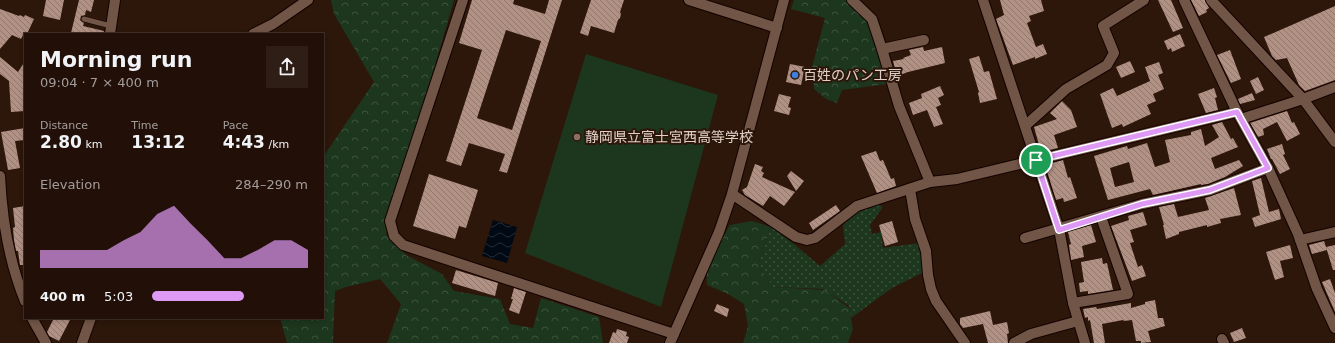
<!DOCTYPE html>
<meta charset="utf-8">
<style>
body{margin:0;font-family:"DejaVu Sans","Noto Sans JP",sans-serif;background:#2e1e16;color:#f1f3f6;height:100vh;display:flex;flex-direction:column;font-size:15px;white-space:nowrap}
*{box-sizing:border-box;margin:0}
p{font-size:13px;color:#a29d9c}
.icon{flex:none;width:22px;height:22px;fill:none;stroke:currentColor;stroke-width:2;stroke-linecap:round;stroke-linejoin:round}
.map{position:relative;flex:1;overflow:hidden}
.panel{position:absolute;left:24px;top:33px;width:300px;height:286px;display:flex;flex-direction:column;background:#221008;border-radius:0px;box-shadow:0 2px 6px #0003,0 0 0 1px #3f3029}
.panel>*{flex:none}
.pin{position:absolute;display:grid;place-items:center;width:34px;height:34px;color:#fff;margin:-17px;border:2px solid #fff;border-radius:50%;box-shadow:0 1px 4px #0007}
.round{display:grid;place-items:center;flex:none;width:42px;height:42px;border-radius:0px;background:#2e1e16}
.head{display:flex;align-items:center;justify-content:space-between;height:68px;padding:0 16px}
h1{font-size:22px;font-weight:700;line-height:30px}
.metrics{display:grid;grid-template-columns:repeat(3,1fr);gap:6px;height:68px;padding:4px 16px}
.metrics div{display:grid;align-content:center}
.metrics b{font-size:17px;font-weight:700}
.metrics small{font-size:11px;font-weight:400}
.metrics p{font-size:11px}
.chart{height:112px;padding:8px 16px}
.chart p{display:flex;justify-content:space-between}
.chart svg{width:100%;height:72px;margin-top:4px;fill:#dd99f4;opacity:.7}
ul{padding:0 16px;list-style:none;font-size:13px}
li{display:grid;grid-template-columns:64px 48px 1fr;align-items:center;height:30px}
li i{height:10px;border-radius:5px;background:#dd99f4}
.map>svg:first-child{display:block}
</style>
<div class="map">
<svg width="1335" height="343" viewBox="0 0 1335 343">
<defs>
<pattern id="grass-dots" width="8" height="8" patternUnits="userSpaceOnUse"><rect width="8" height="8" fill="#1c371e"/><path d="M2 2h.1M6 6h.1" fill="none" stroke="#3d533d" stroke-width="1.8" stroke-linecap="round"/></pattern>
<pattern id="forest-crowns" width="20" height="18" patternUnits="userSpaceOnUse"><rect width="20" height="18" fill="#1c371e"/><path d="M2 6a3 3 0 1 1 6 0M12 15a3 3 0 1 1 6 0" fill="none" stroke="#3d533d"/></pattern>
<pattern id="water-waves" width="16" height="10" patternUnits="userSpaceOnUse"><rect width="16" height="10" fill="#000914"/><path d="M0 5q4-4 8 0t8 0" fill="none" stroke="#252c35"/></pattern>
<pattern id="building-back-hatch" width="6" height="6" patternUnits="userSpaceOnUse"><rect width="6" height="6" fill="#b19184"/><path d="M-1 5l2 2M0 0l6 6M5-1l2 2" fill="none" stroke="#90786e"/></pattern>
</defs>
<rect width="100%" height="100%" fill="#2d160a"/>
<polygon fill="url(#grass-dots)" points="879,205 883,207 870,225 872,234 881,232 883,248 919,243 924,260 924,272 892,288 851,318 849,306 823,289 773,287 758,264 771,227 795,245 820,266 845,244 843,225 859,211"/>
<g fill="url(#forest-crowns)">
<polygon points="331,0 454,0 386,234 406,255 442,274 454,291 500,299 510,324 533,328 541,298 599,317 603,343 387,343 401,304 380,279 346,287 335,291 333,343 287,343 280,318 323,318 323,157 374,82 334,14"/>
<polygon points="794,0 847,0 869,21 888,84 842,90 837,103 826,99 814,89 812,67 825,18 791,9"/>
<polygon points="752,221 771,227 758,264 773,287 825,290 849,308 853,329 848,343 743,343 748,326 744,304 728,294 707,285 706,266 730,225"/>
</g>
<polygon fill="#1c371e" points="586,54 718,95 661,307 525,253"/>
<polygon fill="url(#water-waves)" points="493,220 517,227 507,263 482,256"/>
<g fill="url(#building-back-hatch)" fill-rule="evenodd">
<polygon points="46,0 64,0 60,20 43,16"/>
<polygon points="79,0 94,0 91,12 86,10 85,15 81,16 80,20 84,23 83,26 104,31 104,34 71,33"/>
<path d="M472 0H514L513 4 545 14 549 0H562L507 173 499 171 505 154 469 143 461 166 446 161 482 50 459 43ZM506 30 541 41 512 130 477 118Z"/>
<polygon points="591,0 624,0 620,12 621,14 620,18 618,20 614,33 591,26 588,36 580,33"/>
<polygon points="1000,0 1041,0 1044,11 1029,16 1031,21 1027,23 1036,47 1043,44 1047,54 1035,59 1035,57 1013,65 996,19 1004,15"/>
<polygon points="1158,0 1171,0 1183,28 1173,32"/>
<polygon points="1191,0 1205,0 1209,8 1206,10 1207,12 1199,16"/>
<polygon points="1335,6 1335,80 1305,91 1299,85 1287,58 1276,60 1272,56 1264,37"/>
<polygon points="0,9 19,16 20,15 24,17 25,15 34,19 27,34 25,34 25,35 23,35 21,39 12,35 0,49"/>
<polygon points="1180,34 1185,46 1172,52 1171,48 1168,50 1164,41"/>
<polygon points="923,47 924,51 942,47 945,63 908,72 897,76 893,61 904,59 903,58 911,55 909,50"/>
<polygon points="1230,50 1241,79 1231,83 1217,55"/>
<polygon points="979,56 984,72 989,71 997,99 980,103 978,93 979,92 969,59"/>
<polygon points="0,57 18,72 25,61 25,111 11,112 9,81 0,74"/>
<polygon points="1130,61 1135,72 1121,78 1116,67"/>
<polygon points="1159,62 1163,73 1158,75 1164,89 1153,94 1156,101 1147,105 1151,114 1123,127 1122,124 1112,128 1100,94 1113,88 1117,96 1150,81 1145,67"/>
<polygon points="790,64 805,67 801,85 786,82"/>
<polygon points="1258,77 1264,90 1256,94 1250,81"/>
<polygon points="940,86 944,95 938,98 941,105 936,107 943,124 934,127 927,110 913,115 909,103 922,98 921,94"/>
<polygon points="1214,88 1217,97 1215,98 1218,110 1206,113 1198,94"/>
<polygon points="1252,93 1255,100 1240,104 1238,99"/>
<polygon points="779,94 791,97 788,107 791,108 789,115 774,111"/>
<polygon points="1062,101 1071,110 1077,127 1054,135 1058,148 1041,152 1034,127 1057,119 1050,113"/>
<polygon points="1287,111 1292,123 1294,122 1300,134 1287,141 1277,122 1263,129 1264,135 1258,137 1250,123"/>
<path d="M1222 122 1231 139 1233 138 1238 147 1211 158 1215 169 1239 160 1243 166 1225 177 1208 184 1201 185V184L1153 195 1150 189 1108 200 1094 156 1127 146 1128 149 1147 143 1155 167 1170 162 1165 140 1191 135V132L1201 129 1205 146 1219 137 1212 125ZM1129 162 1134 182 1115 187 1110 168Z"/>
<polygon points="25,128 25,140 15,141 20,168 8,170 1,132"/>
<polygon points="1282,144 1285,154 1283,155 1290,169 1280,174 1272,159 1271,159 1267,149"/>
<polygon points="876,151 880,161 883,160 891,179 894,178 896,186 877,193 861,156"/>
<polygon points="1063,160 1068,178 1070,177 1077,198 1064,202 1063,198 1056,200 1045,165"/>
<polygon points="755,164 763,167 761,171 764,173 762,177 795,192 784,206 770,196 763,206 745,195 742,190 747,187"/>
<polygon points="791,171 804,181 796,191 787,176"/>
<polygon points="429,174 478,190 466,228 459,226 455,239 413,226"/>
<polygon points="1261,178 1269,212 1279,209 1281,219 1255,227 1252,218 1260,215 1252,181"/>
<polygon points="1234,188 1241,215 1220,219 1221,223 1207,227 1207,225 1179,232 1179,234 1166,239 1163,225 1164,225 1159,207 1174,204 1178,217 1209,210 1205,198"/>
<polygon points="836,205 840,211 813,230 809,223"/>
<polygon points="25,206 25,265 20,265 18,251 16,251 14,240 13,228 15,227 13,208"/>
<polygon points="1143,212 1147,225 1130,230 1134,242 1130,243 1138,267 1142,265 1146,276 1132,281 1111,226 1129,220 1128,216"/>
<polygon points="892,221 898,242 885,246 879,225"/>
<polygon points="1091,225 1096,242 1082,246 1084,257 1071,260 1069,245 1071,244 1068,232"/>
<polygon points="1324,241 1327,250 1312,254 1309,245"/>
<polygon points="1290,245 1293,258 1280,261 1284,277 1275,280 1266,252"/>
<polygon points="1335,245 1335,270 1333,270 1326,247"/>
<polygon points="1102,258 1103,264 1107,263 1113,290 1088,294 1088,291 1080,292 1079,283 1084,282 1081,262"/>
<polygon points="456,270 498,283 495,296 452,283"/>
<polygon points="1330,279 1335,293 1335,312 1322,282"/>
<polygon points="514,288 526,292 519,314 509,310 513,299 511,299"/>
<polygon points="1155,300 1158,318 1163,318 1165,326 1148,331 1151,342 1141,343 1141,341 1136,341 1132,320 1124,321 1123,320 1102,324 1105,343 1094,343 1090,320 1088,321 1088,317 1085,318 1083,309 1096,307 1097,309 1131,303 1131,308 1145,304 1145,302"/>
<polygon points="717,304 729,309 727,317 714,311"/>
<polygon points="990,311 993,325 1007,322 1009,333 1007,334 1008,343 988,343 983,324 963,328 960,324 960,318"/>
<polygon points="54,318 71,318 59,341 49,336 47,332"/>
<polygon points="1242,328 1246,338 1234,342 1230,333"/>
<polygon points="617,329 627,332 626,336 629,337 627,343 609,343 613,332 616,333"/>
</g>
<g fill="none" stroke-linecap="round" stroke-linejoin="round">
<g stroke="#140200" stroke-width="6">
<polyline id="lane" points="84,19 111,26"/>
</g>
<g stroke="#140200" stroke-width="12">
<g id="street">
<polyline points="852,0 872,19 882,49 899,106 930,182"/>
<polyline points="983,0 1059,229 1073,303 1085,343"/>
<polyline points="1184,0 1237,112 1268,168 1298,234 1317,289 1335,328"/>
<polyline points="1211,0 1303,99 1335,142"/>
<polyline points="253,34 273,24 308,0"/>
<polyline points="882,49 924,40"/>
<polyline points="1241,119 1303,99 1335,87"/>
<polyline points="1025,126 1066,89 1107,65 1114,53 1103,26 1144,0"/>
<path d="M0 176C2 219 9 262 25 301"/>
<polyline points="910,189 915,219 926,251 928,275 931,289 936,301 965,343"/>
<polyline points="732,194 796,237 807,240 815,238 857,206 930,182 957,179 1237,112"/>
<polyline points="1025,238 1142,204 1210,190 1268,168"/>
<polyline points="1300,240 1335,232"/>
<polyline points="1073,303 1128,294 1101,217"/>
<polyline points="32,318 46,343"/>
<polyline points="1222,339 1224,343"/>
<polyline points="1014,343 1031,334 1078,321"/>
</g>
</g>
<g stroke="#140200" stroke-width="12">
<g id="secondary">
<polyline points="463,0 390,221 394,236 403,245 674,334"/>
<polyline points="689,0 777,28"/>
<polyline points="110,34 115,0"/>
<polyline points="82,343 91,318"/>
<polyline points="670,343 719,232 732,194 784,0"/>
</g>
</g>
<use href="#lane" stroke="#715547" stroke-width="5"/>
<use href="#street" stroke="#715547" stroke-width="10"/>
<use href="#secondary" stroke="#715547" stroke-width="10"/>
</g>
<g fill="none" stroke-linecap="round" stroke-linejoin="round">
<g stroke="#fff" stroke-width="8">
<polygon id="route" points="1237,112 1268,168 1210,190 1142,204 1059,230 1036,160"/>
</g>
<use href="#route" stroke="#dd99f4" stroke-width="5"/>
</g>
<circle fill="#3f7fe0" stroke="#2d160a" stroke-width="1.5" cx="795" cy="75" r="4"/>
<circle fill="#8d6e63" stroke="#2d160a" stroke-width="1.5" cx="577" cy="137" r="4"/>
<g text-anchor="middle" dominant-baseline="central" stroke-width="4" stroke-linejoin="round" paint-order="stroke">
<g font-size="14" fill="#e0d0c8" stroke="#2d160a" text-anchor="start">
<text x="803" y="75">百姓のパン工房</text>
<text x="585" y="137">静岡県立富士宮西高等学校</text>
</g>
</g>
</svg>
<div class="pin" style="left:1036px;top:160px;background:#1e9e55"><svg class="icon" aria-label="arrive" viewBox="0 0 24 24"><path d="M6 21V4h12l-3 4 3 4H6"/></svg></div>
<section class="panel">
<div class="head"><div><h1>Morning run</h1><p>09:04 · 7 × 400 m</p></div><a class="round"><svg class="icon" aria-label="share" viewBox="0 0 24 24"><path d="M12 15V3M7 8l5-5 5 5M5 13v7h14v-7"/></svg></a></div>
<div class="metrics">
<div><p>Distance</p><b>2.80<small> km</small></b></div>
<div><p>Time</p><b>13:12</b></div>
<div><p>Pace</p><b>4:43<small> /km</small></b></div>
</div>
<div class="chart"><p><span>Elevation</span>284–290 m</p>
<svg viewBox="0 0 160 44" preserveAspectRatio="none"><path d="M0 44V33L10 33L20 33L30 33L40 33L50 27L60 22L70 11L80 6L90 17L100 27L110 38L120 38L130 33L140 27L150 27L160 33V44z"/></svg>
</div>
<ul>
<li><b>400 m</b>5:03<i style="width:59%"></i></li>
</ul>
</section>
</div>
